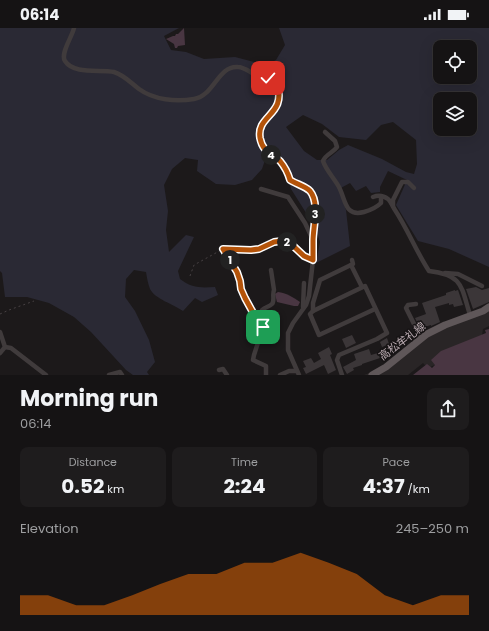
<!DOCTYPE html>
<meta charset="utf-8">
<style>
body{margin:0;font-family:Poppins,"Noto Sans JP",sans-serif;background:#1e1c1d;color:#f1f3f6;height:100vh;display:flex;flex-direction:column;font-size:15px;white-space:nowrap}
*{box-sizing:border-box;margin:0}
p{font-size:13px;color:#9d9ea0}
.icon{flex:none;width:22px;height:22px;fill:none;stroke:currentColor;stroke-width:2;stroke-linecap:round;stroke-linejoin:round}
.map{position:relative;height:347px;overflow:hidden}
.panel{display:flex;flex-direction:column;background:#151314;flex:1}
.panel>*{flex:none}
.controls{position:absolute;left:433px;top:12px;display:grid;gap:8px}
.controls a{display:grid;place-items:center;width:44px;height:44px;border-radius:8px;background:#151314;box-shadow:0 4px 16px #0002,0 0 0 1px #343234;font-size:20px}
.pin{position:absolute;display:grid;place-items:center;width:34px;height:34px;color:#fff;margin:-17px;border-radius:8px;box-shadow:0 2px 6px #0006}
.km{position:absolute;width:20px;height:20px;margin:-10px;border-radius:50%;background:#222;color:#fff;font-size:11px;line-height:20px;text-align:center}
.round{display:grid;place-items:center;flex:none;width:42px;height:42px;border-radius:8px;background:#1e1c1d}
.headline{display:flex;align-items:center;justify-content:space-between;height:68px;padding:0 20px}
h1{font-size:22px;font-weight:700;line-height:30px}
.stats{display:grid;grid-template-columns:repeat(3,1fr);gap:6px;height:68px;padding:4px 20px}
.stats div{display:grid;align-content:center;border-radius:8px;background:#1e1c1d;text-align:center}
.stats b{font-size:20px;font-weight:700}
.stats small{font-size:11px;font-weight:400}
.stats p{font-size:11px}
.chart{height:112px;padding:8px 20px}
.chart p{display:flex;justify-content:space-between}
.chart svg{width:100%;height:72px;margin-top:4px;fill:#b45309;opacity:.7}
.status{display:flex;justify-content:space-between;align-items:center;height:28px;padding:0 20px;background:#151314;direction:ltr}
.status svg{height:11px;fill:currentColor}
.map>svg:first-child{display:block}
</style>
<div class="status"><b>06:14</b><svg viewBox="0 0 49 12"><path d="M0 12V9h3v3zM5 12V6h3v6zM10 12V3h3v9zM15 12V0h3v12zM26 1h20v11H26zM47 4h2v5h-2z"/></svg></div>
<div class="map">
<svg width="489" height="347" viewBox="0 0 489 347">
<rect width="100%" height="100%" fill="#1c191a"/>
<polygon fill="#292526" points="489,278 489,298 483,301 482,307 442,325 437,336 428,340 423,335 408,347 364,347 386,339 427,306"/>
<path fill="#2a2934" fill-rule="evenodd" d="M0 0H179L164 8 171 22 186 24 204 31 235 29 266 37 276 32 285 17 279 0H489V239L449 221 418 213 396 177 407 152 388 143 380 159V164L371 165 366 158 356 163 350 155 339 161 346 182 350 218 316 235 320 214 315 199 291 161 286 136 275 124 265 116 261 121 265 132 262 141 252 152 235 157 216 156 197 143 198 132 185 130 172 141 164 157 168 183 166 202 169 224 186 207 194 209 178 243 180 251C192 260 200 260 215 259L218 267 202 274 195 270 183 283C173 276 155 271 150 261 148 256 147 250 146 244L134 242 126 251 125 269 135 283 149 312 155 334 147 344 149 347H133L126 342 91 304 74 289 49 275 27 269H5L2 245 0 243ZM440 19H470V49H440ZM440 71H470V101H440ZM303 87 322 96 339 109 366 112 381 97 393 94 416 112 417 136 414 146 406 144 382 131 348 117 339 122 327 132H317L304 123 286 99Z"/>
<g fill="#493642">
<polygon points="184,0 185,17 178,18 177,20 175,20 174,16 166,11 173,8 175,8 176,6 178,6"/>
<path d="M278 264C286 265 293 269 300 274L298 278H294L277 274 275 266Z"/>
<polygon points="489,301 489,347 413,347 427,336 432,340 435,337 431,332 441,323 486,305 485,302"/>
</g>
<g fill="#3b3638">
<polygon points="476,259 482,262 489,260 489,274 473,281 466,261"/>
<polygon points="455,262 455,263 458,262 463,277 454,279 453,276 449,277 449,275 435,279 440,294 431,298 431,297 424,299 422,295 418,296 415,290 426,286 422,275 446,267 446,265"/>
<polygon points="352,307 356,315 346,320 342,311"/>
<polygon points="387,310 389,316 382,319 380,314"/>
<polygon points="329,319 332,326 330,327 336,342 328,346 324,337 306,346 303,340 306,339 303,333 311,330 314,335 321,331 318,325"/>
<polygon points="369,321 371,327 378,325 380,330 362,336 362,337 353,340 354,342 347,346 343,339 356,332 354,326"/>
</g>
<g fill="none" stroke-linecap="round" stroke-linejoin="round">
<g stroke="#474143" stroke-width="1" stroke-dasharray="2 3" stroke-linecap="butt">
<polyline points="224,222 234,240"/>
<polyline points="190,248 194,237 223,221 251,222 259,221 274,214 282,213 289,215 307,229"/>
<polyline points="0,286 9,282 34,273"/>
</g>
<g stroke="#403b3c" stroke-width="4.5">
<path d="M74 0C72 9 60 26 65 33 74 47 100 41 114 44 124 47 131 55 139 61 154 72 176 74 194 71 214 68 218 37 238 39 245 39 252 46 260 49 265 50 269 50 274 54 277 56 278 60 279 64 283 83 261 88 260 103 259 123 270 123 281 134 286 139 288 146 290 152 297 156 304 158 309 163 319 174 314 199 313 212"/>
<path d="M325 104 335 113 337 119C333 125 326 126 323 133 326 142 334 150 339 159 346 173 345 189 364 184 371 182 376 180 381 175V169"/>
<polyline points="261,161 288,169 305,195 313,212 313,232 309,268 306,277 293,295 288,305 288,322 299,347"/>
<path d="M373 169C378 167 384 168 388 171 391 174 393 179 395 182 408 202 416 223 429 243 463 247 461 258 470 287"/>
<polyline points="393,178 393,172 402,154 408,154 414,160"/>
<polyline points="351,237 362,259"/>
<path d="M237 244C239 250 239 255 241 260 244 275 255 289 262 301"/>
<polyline points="445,245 458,246 482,258"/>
<polyline points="416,276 408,277 406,280 421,310"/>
<polyline points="303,279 304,255"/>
<polyline points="313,283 313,275 320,252 353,236 352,232"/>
<polyline points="0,304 5,319 0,325"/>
<polyline points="5,319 11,320 46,347"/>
<polyline points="219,342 223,341 227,347"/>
<polyline points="109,347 120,344 122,347"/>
<path d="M266 347V338L253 332 254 327 263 299 262 282C265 279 269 279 272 276 275 273 272 266 274 262L271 242"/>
<polyline points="280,347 289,343 297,343"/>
<polyline points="342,347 337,332 339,327 377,311 387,305 365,258 313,283 310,286 319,307 375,281"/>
</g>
<polyline stroke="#5f5759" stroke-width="7" points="372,347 386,339 427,306 445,297 483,283 489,279"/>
</g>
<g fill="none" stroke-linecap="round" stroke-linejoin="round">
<g stroke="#fff" stroke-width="8">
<path id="route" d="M263 299 262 301 245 270 241 261 240 253 237 244 223 221 251 222 259 221 274 214 282 213 289 214 304 228 313 232C313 226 313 219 313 213 313 199 320 175 310 163 305 158 296 156 290 152 288 145 285 139 280 133 271 124 263 125 260 110 256 87 287 87 277 56L268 50"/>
</g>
<use href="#route" stroke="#b45309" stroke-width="5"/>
</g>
<g text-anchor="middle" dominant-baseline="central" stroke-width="3" stroke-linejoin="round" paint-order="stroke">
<g font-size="11" fill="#bbacb2" stroke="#171415">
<text transform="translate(402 313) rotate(-37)">高松牟礼線</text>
</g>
</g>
</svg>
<div class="controls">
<a><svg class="icon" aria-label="locate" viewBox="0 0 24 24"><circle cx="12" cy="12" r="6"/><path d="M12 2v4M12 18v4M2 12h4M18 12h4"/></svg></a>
<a><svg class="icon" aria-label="layers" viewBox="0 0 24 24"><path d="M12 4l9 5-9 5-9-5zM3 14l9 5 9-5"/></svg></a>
</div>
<div class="pin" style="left:263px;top:299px;background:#1e9e55"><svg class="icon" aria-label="arrive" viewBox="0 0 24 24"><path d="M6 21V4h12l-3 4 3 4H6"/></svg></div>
<div class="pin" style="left:268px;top:50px;background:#d93025"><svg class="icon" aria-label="check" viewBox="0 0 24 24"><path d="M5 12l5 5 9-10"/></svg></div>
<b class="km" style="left:230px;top:232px">1</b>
<b class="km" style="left:287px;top:214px">2</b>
<b class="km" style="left:315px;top:186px">3</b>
<b class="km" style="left:271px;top:127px">4</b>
</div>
<section class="panel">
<div class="headline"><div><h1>Morning run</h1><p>06:14</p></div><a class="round"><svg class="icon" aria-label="share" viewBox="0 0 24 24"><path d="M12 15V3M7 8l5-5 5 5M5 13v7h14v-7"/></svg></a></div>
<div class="stats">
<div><p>Distance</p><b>0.52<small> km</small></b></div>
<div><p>Time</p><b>2:24</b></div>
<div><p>Pace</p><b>4:37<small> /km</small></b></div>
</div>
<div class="chart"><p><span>Elevation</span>245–250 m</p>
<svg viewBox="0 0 160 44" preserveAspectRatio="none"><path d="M0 44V32L10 32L20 38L30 38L40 32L50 25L60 19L70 19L80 12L90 12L100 6L110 12L120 19L130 32L140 38L150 32L160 32V44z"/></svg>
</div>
</section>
